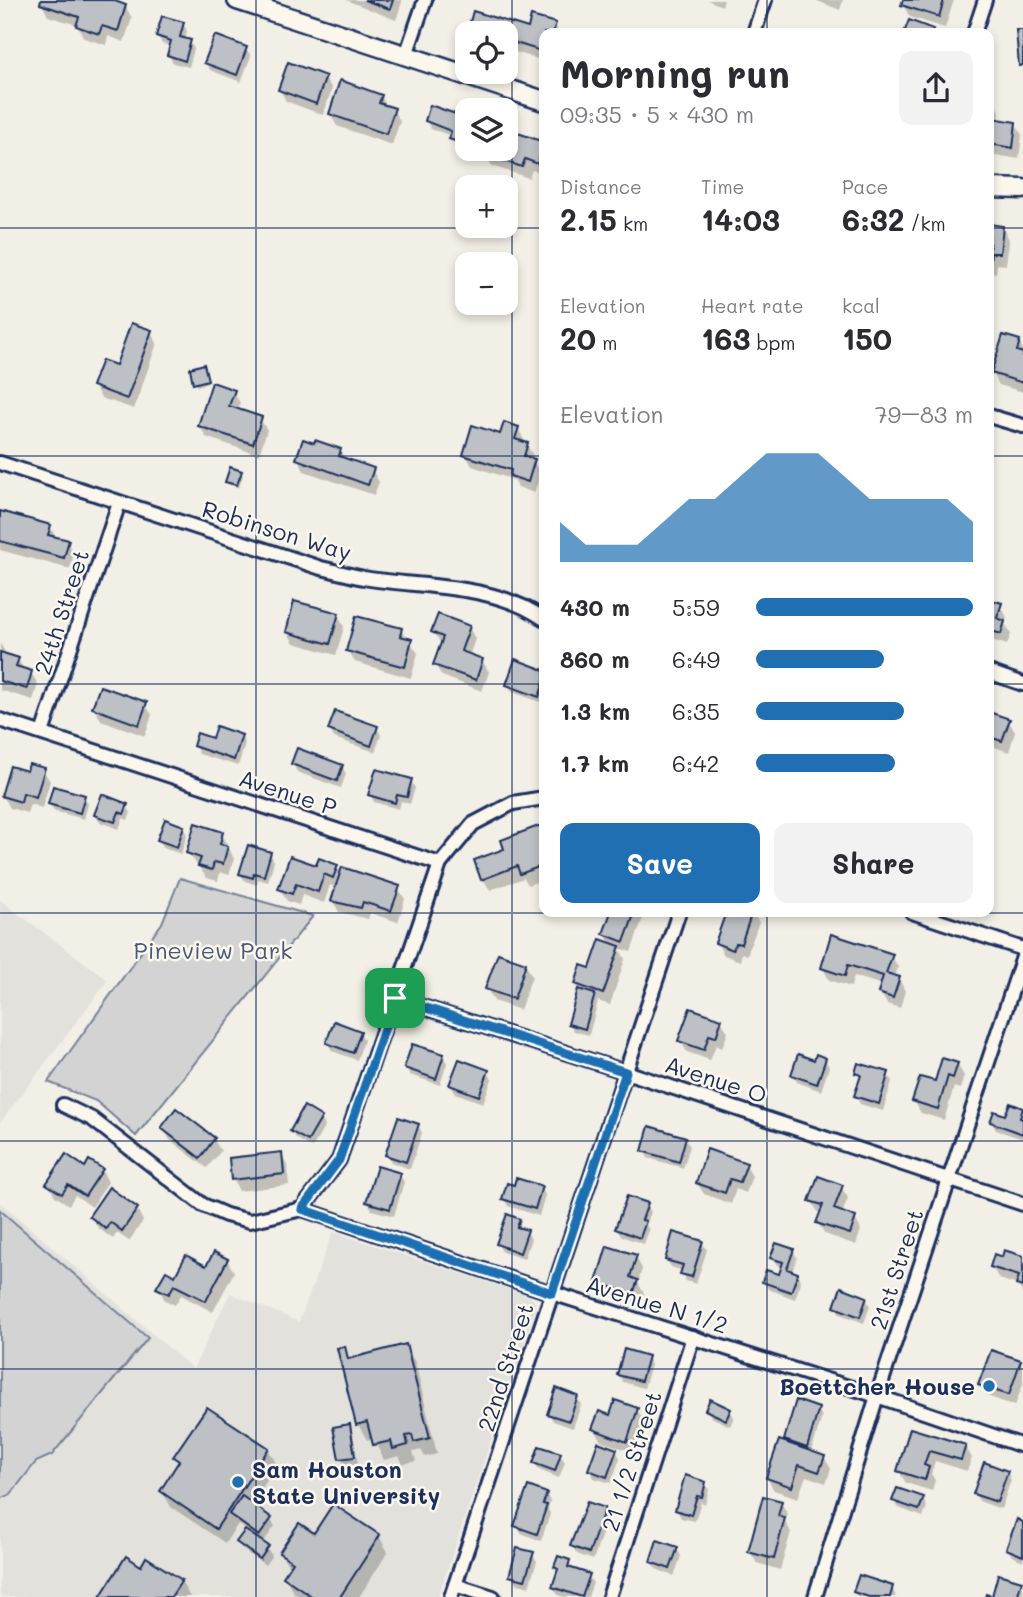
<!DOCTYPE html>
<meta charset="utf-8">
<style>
body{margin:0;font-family:Mali,sans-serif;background:#f2f2f3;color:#2b2b33;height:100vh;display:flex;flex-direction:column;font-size:26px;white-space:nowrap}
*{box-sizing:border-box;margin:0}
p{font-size:23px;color:#7c7c81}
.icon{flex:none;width:38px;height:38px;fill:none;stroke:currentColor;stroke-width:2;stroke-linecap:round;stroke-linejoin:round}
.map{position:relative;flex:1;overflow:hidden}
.sheet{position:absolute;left:539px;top:28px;width:455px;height:889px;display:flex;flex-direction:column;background:#fff;border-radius:14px;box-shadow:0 4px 10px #0003}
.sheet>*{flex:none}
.buttons{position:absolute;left:455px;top:21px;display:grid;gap:14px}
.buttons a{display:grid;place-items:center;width:63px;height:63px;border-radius:14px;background:#fff;box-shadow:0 4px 10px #0003;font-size:35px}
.pin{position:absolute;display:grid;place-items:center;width:60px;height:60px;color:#fff;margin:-30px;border-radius:14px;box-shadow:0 4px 10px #0006}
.round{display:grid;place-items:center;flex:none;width:74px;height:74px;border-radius:14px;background:#f2f2f3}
.summary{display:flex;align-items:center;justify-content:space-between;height:119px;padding:0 21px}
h1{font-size:38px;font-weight:700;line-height:52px}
.metrics{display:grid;grid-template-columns:repeat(3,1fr);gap:10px;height:119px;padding:7px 21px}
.metrics div{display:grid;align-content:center}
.metrics b{font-size:30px;font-weight:700}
.metrics small{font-size:19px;font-weight:400}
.metrics p{font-size:19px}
.chart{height:196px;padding:14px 21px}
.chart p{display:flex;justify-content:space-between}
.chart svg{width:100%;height:126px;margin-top:7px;fill:#1f6fb2;opacity:.7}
.action{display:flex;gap:14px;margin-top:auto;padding:14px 21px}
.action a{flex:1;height:80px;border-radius:14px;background:#1f6fb2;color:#fff;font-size:28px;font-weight:700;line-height:80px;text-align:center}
.action a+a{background:#f2f2f3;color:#2b2b33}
ul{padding:0 21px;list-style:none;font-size:23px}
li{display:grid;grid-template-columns:112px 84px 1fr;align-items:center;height:52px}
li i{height:18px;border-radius:9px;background:#1f6fb2}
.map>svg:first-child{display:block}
</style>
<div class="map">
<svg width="1023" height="1597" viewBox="0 0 1023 1597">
<rect width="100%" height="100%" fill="#f2efe6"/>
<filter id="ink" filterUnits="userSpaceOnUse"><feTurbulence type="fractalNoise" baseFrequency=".0143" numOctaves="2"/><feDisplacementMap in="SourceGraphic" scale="14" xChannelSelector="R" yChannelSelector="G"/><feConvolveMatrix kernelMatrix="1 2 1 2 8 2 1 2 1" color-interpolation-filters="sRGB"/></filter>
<g filter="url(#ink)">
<g fill="#e2e1dc">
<polygon points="0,900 108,980 0,1123"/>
<polygon points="0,1202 193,1369 230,1293 299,1322 333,1232 530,1296 535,1302 535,1310 438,1597 3,1597 0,1595"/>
</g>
<g fill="#d2d3d2" stroke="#768198" stroke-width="2">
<polygon points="180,878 313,916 136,1136 96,1101 48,1082 162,923"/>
<polygon points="0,1210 148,1338 52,1455 36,1462 10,1495 0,1499"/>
</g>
<g fill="#0003">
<polygon points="43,0 106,0 125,6 132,18 124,42 108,36 106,45 84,38 77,25 48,16 42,4"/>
<polygon points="346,0 401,0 402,2 396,20"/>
<polygon points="707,0 724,0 722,6"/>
<polygon points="815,0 843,0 840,10"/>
<polygon points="905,0 954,0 945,28 910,17 903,5"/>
<polygon points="183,23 187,31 185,40 190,42 194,49 189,67 173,63 169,55 172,46 162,44 158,36"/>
<polygon points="555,25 559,33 544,33 544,61 506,49 506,33 473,33 470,29 529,30"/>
<polygon points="246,49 251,56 241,82 210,70 206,63"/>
<polygon points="325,78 332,89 323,115 286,101 280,90"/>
<polygon points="381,96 387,107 393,109 400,121 392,145 337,126 330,114"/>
<polygon points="989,100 993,100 1000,112 999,121 1015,123 1022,135 1019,159 989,154"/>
<polygon points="431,108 467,120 467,149 473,149 472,152 455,146 452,136 431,129 427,121"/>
<polygon points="506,131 544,144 544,174 532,170 529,178 492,166 485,154 487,149 506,149"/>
<polygon points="989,226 1002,227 1009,239 1006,265 997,264 996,273 989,272"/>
<polygon points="150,331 157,343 134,409 101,398 94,386 117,367"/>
<polygon points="1019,342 1023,349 1023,392 999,385 993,373"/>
<polygon points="205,369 208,383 197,386 195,383"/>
<polygon points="233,391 240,403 237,411 260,419 267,430 259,455 206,437 200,426"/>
<polygon points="518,428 524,440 523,443 527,445 533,456 532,460 541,473 534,493 518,487 514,480 472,466 465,454"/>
<polygon points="316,445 340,450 345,460 372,470 379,482 374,495 304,471 298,459"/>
<polygon points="241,472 243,475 239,487 229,485 227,481"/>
<polygon points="0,515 50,526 57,539 67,542 74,553 70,569 0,550"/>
<polygon points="989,601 1000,605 1007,617 1005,624 1011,634 1007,645 989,639"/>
<polygon points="338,615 344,627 336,655 294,643 287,632"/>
<polygon points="469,627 475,639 469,656 482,660 489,672 482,691 442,676 435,665 442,645 433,632"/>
<polygon points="401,630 418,653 411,678 355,662 348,650"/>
<polygon points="0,643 7,656 18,659 24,670 31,673 38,684 33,700 0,690"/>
<polygon points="516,662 544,672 543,703 512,692 508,684"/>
<polygon points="145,704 152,715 145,736 101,720 94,708"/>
<polygon points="989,714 1008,720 1015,732 1009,752 989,745"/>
<polygon points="377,728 381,735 375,752 334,738 330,730"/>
<polygon points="241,736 245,743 238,766 199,754 195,746 213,740"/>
<polygon points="293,764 342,766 346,774 341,788 297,772"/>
<polygon points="43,770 50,781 42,808 30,804 27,813 10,808 3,796 28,774"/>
<polygon points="411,781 415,788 410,804 401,801 399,809 374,802 370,794"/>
<polygon points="84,796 88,804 84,819 54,811 50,804"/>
<polygon points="127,806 131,813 128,820 123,818 119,829 100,822 96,814"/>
<polygon points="544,826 544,879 528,885 524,878 490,890 483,879 506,850 503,841"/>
<polygon points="183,827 187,835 181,854 164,848 159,840"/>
<polygon points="222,833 234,859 229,875 220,872 218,881 207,878 188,853"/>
<polygon points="270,853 274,861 268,882 258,879 257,885 245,881 241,874"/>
<polygon points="337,866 341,874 398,888 405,899 398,922 370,913 368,919 339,912 333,901 337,888 330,885 324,903 302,895 299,905 287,901 280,889 318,867"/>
<polygon points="612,912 645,912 631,952 619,948 625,959 610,1005 598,1001 589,1035 574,1031 570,1024 579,989 576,984 592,970 611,945 605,934"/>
<polygon points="728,912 752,912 759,922 747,955 742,953 740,961 724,955 717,943"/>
<polygon points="891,955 898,967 895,978 899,979 905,991 900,1008 887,1004 880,992 882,985 854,976 851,987 829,980 823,968"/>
<polygon points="525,964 532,976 520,1010 494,1001 487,989"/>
<polygon points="721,1021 728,1032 722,1048 716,1045 710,1060 687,1052 680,1040"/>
<polygon points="360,1032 364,1040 357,1060 332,1051 328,1043"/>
<polygon points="443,1056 447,1063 440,1085 410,1075 406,1068"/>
<polygon points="825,1059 829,1067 821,1091 797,1082 793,1075"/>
<polygon points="957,1064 964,1076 960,1089 954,1087 944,1120 921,1113 914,1101"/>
<polygon points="488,1072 492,1079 483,1103 455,1093 451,1085"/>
<polygon points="857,1073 887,1074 892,1081 883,1111 860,1104 856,1096 861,1080"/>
<polygon points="1022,1109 1023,1139 996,1130 992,1122"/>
<polygon points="176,1111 214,1140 221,1151 207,1168 170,1140 163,1128"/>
<polygon points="321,1118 325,1126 312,1148 296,1138 292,1131"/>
<polygon points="418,1125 422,1133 410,1169 391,1162 387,1155"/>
<polygon points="685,1139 690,1146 683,1168 648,1158 644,1150"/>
<polygon points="281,1153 287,1165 289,1185 239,1191 233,1179"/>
<polygon points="745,1164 752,1176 746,1193 736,1189 731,1204 704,1194 697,1183"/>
<polygon points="85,1169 102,1170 108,1182 92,1207 75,1195 69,1205 55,1196 48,1184"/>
<polygon points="400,1175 404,1182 394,1216 372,1210 368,1202"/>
<polygon points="541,1187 545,1195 539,1216 508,1206 504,1199"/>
<polygon points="841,1187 848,1198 842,1214 855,1218 861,1230 856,1245 825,1234 818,1223 822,1213 818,1212 811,1200"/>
<polygon points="647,1205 651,1212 646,1225 649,1230 644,1244 621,1236 617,1229"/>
<polygon points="137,1209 143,1221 129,1241 117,1233 113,1239 98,1228 91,1216"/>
<polygon points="519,1221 522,1230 527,1232 531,1239 524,1259 502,1252 498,1244"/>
<polygon points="702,1243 707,1250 696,1284 686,1281 683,1271 671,1267 667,1260"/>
<polygon points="793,1250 797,1258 792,1272 797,1274 801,1282 795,1299 768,1289 764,1282 780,1276 783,1267 777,1265 772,1257"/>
<polygon points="636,1257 642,1269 638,1283 644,1293 640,1305 604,1293 597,1282"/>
<polygon points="1023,1258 1023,1294 1018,1285 999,1279 992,1267 1003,1259"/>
<polygon points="227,1260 234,1272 213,1312 181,1295 175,1305 165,1300 158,1288 176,1278"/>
<polygon points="866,1298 870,1306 864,1323 840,1314 836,1307"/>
<polygon points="405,1346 415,1362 437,1454 425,1457 421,1450 413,1452 416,1461 403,1464 399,1456 384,1460 373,1438 367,1440 358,1424 344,1348 350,1360"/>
<polygon points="647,1357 651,1365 644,1388 623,1382 619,1374"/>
<polygon points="1020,1362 1023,1367 1023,1384 1015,1406 987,1396 980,1384"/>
<polygon points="577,1397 581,1405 573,1428 553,1421 549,1414"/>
<polygon points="208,1409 268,1449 277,1465 251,1505 270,1519 275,1526 262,1544 272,1555 265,1565 243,1550 238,1543 247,1530 238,1524 225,1543 171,1507 162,1491 179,1464 175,1457"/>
<polygon points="818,1409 822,1417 811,1453 824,1457 831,1469 826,1483 806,1476 798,1498 774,1490 767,1478 788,1445 785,1440"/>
<polygon points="637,1410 644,1421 633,1452 601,1441 594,1429 611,1417"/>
<polygon points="707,1410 729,1410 734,1417 730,1426 711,1417"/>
<polygon points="349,1426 353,1434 358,1464 345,1466 341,1459"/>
<polygon points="911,1430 965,1446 972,1458 967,1471 935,1461 931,1474 935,1480 932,1491 906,1483 899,1471"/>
<polygon points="616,1450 620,1458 611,1483 594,1478 590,1470"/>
<polygon points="560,1455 565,1462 559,1478 539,1470 535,1463"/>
<polygon points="1007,1472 1011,1480 1001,1509 979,1501 975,1494"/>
<polygon points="705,1483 709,1490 705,1504 701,1502 695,1521 681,1518 677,1510"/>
<polygon points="546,1494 550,1501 548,1509 550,1514 541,1541 521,1533 516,1526"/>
<polygon points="922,1499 927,1506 923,1517 899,1508 894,1501"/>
<polygon points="781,1503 788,1514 785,1522 791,1532 780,1570 757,1563 750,1552"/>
<polygon points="604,1510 608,1517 593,1560 577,1554 572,1546"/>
<polygon points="1023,1524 1023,1561 1012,1556 1008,1549"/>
<polygon points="379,1536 388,1552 359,1597 300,1597 294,1593 285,1577 290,1569 281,1553"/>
<polygon points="677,1549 681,1556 674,1576 656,1569 652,1562"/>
<polygon points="532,1554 537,1561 529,1587 516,1583 511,1576"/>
<polygon points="569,1562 573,1569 588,1576 593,1583 588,1597 564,1597 558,1595 553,1587 559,1572 556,1567"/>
<polygon points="141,1568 181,1581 190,1597 102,1597"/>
<polygon points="1020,1582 1023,1587 1023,1597 994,1597"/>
<polygon points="892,1587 896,1597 858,1597 855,1592"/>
</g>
<g fill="#bdc0c4" stroke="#1b2f5e" stroke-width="2">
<polygon points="41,0 112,0 126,5 118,31 102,26 99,34 76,26 79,17 40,4"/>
<polygon points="364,0 393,0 390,9"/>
<polygon points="903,0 944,0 939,17 901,5"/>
<polygon points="473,11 528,28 531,16 556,23 553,33 544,33 544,52 506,40 506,33 483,33 468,29"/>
<polygon points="162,16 184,22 180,37 191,40 185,61 167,55 171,41 156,36"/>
<polygon points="909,20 933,29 932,33 904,33"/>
<polygon points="1016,30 1023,30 1023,65 1019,66"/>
<polygon points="215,35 247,47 237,75 204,63"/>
<polygon points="288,62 326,76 316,104 278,90"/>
<polygon points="340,80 382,95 379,103 395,108 386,134 329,114"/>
<polygon points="989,98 994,99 992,118 1016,122 1013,148 989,144"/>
<polygon points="430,105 467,118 467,145 449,139 451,131 425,121"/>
<polygon points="506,129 544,142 538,164 525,159 522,167 483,154 485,149 506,149"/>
<polygon points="989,224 1003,226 1000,253 991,253 990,262"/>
<polygon points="131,323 152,330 127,399 92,386 102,360 116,365"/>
<polygon points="1003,335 1020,340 1017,351 1023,353 1023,383 991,373"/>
<polygon points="204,364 208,380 193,384 190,368"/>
<polygon points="212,382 235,390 229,406 262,417 253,444 198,426"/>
<polygon points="504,422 519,427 515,439 528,443 524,456 535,459 528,482 510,476 511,470 463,455 472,425 500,434"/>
<polygon points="303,439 314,443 315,440 341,449 339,456 374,468 368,485 296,459"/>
<polygon points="230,467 242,471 237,485 225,482"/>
<polygon points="0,511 51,525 48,535 69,540 64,558 0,541"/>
<polygon points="989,599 1002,603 997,618 1005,621 1001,634 989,630"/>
<polygon points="294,601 339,613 330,644 286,632"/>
<polygon points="438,614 470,626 461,651 483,659 476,680 433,665 443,637 431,632"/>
<polygon points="356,616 402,628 400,636 412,639 405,667 346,651"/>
<polygon points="0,652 19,658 16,666 32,671 27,689 0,681"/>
<polygon points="515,659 544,670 544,682 539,697 506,685"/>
<polygon points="100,686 147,702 139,725 92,708"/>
<polygon points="335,711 378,726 371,746 328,730"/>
<polygon points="989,712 1010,719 1002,741 989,737"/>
<polygon points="216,726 242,735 234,760 193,746 197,733 212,738"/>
<polygon points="297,748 343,765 337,781 291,764"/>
<polygon points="29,764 45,768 36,797 23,793 21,802 1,796 10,766 27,771"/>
<polygon points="376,769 412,779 407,797 397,795 395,803 368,795"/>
<polygon points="53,786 85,795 80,813 48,804"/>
<polygon points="102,794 128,804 124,814 119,812 115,822 94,815"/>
<polygon points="165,819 184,826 177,847 157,840"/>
<polygon points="195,823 223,832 220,844 228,846 223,864 214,862 212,870 198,866 201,858 186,853"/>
<polygon points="544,824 544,865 520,874 517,866 481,880 474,860 504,849 501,840"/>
<polygon points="248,845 271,852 264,876 254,873 253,878 239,874"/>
<polygon points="290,856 316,865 319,858 338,865 333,878 324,874 318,892 296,884 292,894 278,889"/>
<polygon points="342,867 400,886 391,911 363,902 361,908 331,901"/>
<polygon points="611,912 635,912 624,942 603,934"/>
<polygon points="726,912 752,912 741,944 736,943 733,950 715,943"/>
<polygon points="831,934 893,954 886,973 900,977 893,998 878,993 883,976 848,965 845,976 821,968"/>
<polygon points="600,939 620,946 603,994 575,984 581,965 590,968"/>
<polygon points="498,953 526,963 514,999 485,989"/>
<polygon points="578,989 595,994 585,1029 568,1024"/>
<polygon points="690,1008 722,1019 716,1037 709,1035 704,1050 678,1041"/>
<polygon points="334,1021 361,1031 353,1053 326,1043"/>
<polygon points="412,1044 444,1054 436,1079 404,1068"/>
<polygon points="798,1054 814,1060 816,1054 826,1058 817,1084 791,1075"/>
<polygon points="942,1058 958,1063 953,1078 948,1076 938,1109 912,1101 920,1077 935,1081"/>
<polygon points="459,1059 489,1070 479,1096 449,1085"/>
<polygon points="858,1063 889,1072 879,1104 854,1096 861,1075 855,1073"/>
<polygon points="1010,1103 1023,1108 1020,1118 1023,1119 1023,1134 990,1122 994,1111 1005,1115"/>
<polygon points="304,1106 322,1117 308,1141 290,1131"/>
<polygon points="176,1108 215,1138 200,1158 161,1128"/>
<polygon points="398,1117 419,1124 406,1162 385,1155"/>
<polygon points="649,1126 686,1137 679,1162 642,1151"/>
<polygon points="707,1149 747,1163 740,1182 730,1179 725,1193 696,1183"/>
<polygon points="282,1152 284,1174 231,1180 229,1158"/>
<polygon points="66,1154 85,1167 89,1160 103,1169 85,1196 68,1185 62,1194 46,1184"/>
<polygon points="377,1166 401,1173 390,1209 366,1202"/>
<polygon points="818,1176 843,1185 834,1209 856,1217 850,1234 816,1223 823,1205 809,1201"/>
<polygon points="516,1178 542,1186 535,1209 502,1199 507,1183 514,1185"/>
<polygon points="109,1187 138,1208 122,1231 110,1222 106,1229 89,1216"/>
<polygon points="627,1196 648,1203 642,1220 646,1221 640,1238 615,1229"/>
<polygon points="507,1214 520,1219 517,1227 528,1230 520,1253 496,1244"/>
<polygon points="673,1232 703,1241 692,1277 680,1274 683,1265 665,1260"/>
<polygon points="776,1243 794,1249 787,1269 798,1273 791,1292 762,1282 766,1270 779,1274 783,1262 770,1258"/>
<polygon points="607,1246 637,1255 630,1277 638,1280 633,1294 596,1282"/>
<polygon points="1004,1250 1023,1256 1023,1287 1016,1285 1019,1276 990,1267 994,1254 1002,1257"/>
<polygon points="214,1252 228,1259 206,1301 174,1285 169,1294 156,1288 166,1271 175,1276 186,1255 206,1266"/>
<polygon points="841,1287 867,1297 860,1317 834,1307"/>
<polygon points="406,1344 430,1438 414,1442 412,1435 406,1436 408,1445 393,1449 391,1441 373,1445 367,1422 356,1425 337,1348 345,1346 348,1359"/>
<polygon points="624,1349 648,1356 641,1381 617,1375"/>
<polygon points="991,1350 1021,1360 1009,1395 978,1385"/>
<polygon points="556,1388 578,1396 569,1421 547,1414"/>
<polygon points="710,1399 731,1409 726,1420 705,1410"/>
<polygon points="615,1400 638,1408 627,1442 592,1429 599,1411 610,1415"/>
<polygon points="796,1400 819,1408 807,1448 784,1440"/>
<polygon points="207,1407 269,1448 216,1529 160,1491 179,1461 173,1457"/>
<polygon points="350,1424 355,1457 339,1459 333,1427"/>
<polygon points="910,1428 966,1445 961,1460 929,1451 924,1465 929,1467 925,1480 897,1471"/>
<polygon points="779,1440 825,1456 819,1472 799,1465 792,1487 766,1478"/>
<polygon points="598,1442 617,1449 607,1477 588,1470"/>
<polygon points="539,1446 561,1453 555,1471 533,1463"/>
<polygon points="984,1462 1008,1471 997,1502 973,1494"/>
<polygon points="685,1475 706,1482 702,1497 697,1496 691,1515 675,1510"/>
<polygon points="528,1486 547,1493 543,1504 547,1505 537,1534 514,1526"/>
<polygon points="897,1488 924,1497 919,1510 892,1501"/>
<polygon points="242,1496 272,1518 259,1536 229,1514"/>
<polygon points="763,1496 782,1501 778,1516 785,1518 774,1559 748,1552"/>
<polygon points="587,1502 605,1508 589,1553 570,1546"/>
<polygon points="333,1504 380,1535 340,1597 313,1597 283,1577 293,1562 279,1553 299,1523 314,1533"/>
<polygon points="1017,1519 1023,1522 1023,1556 1006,1549"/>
<polygon points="245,1530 269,1546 260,1559 236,1542"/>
<polygon points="657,1540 678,1547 670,1569 650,1562"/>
<polygon points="517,1548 534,1552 525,1580 509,1576"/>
<polygon points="126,1556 141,1566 146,1557 182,1580 171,1597 100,1597"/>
<polygon points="558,1556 570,1560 568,1567 590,1574 582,1597 552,1587 558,1569 554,1567"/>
<polygon points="998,1574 1022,1581 1017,1597 985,1597 986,1594 992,1596"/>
<polygon points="859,1575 893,1586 890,1597 869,1597 853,1592"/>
</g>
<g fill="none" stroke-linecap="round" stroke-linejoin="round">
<g stroke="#1b2f5e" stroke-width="18">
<g id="street">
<polyline points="754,33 765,0"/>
<polyline points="974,33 985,0"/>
<polyline points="406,55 425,0"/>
<polyline points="989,416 1023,426"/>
<path d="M0 463 321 568C335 571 349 575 364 578 422 588 494 583 544 619"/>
<polyline points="989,672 1023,684"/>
<polyline points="0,720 440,864"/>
<polyline points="42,733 119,503"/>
<polyline points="912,912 1023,949"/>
<polyline points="395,998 626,1072 1023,1204"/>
<polyline points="63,1105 92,1119 203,1205 226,1215 250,1221 302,1209 552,1293 877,1396 1023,1446"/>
<polyline points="302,1209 339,1160 440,864 473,824 513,803 544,798"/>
<polyline points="455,1585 493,1597"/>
<polyline points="451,1597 679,912"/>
<polyline points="609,1597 693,1337"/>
<polyline points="815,1597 877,1396 1023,957"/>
</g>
</g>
<g stroke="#1b2f5e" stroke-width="23">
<g id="secondary">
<polyline points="237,0 544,101"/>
<polyline points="989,188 1023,189"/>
</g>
</g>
<use href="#street" stroke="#fbf7ec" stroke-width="12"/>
<use href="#secondary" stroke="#fbf7ec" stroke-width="18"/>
</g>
</g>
<g fill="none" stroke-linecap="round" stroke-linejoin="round" filter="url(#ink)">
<g stroke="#fff" stroke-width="14">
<polygon id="route" points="395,998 626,1072 552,1293 302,1209 339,1160"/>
</g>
<use href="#route" stroke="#1f6fb2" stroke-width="9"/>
</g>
<path fill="none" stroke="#1b2f5e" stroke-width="2" stroke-opacity="0.55" d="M256 0V1597M512 0V1597M767 0V33M0 228H544M989 228H1023M0 456H544M989 456H1023M0 684H544M989 684H1023M767 912V1597M0 913H1023M0 1141H1023M0 1369H1023"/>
<g fill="#1f6fb2" stroke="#fbf7ec" stroke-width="2.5">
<circle cx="989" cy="1386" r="7"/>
<circle cx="238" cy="1482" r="7"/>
</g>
<g text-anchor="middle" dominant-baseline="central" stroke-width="5" stroke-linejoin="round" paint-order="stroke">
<g font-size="23" fill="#1b2f5e" stroke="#fbf7ec">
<text transform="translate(277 530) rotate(17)">Robinson Way</text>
<text transform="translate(61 612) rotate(-72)">24th Street</text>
<text transform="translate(288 792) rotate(18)">Avenue P</text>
<text transform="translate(716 1079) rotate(18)">Avenue O</text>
<text transform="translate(896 1269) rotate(-72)">21st Street</text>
<text transform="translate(657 1304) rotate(17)">Avenue N 1/2</text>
<text transform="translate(505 1367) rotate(-72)">22nd Street</text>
<text transform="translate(631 1461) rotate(-72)">21 1/2 Street</text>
</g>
<g font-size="23" fill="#49587b" stroke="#fbf7ec">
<text x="213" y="950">Pineview Park</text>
</g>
<g font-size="23" font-weight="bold" fill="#1b2f5e" stroke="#fbf7ec" text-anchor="end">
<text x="975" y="1386">Boettcher House</text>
<text x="252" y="1469" text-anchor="start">Sam Houston<tspan x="252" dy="26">State University</tspan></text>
</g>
</g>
</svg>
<div class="buttons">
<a><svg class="icon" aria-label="locate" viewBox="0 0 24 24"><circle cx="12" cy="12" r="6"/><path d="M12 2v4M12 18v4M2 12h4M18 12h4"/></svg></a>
<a><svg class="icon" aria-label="layers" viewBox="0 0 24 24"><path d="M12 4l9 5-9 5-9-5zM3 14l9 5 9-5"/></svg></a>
<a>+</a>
<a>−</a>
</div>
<div class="pin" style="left:395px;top:998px;background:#1e9e55"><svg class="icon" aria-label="arrive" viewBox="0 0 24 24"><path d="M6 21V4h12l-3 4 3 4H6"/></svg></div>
<section class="sheet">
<div class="summary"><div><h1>Morning run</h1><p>09:35 · 5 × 430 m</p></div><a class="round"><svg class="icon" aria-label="share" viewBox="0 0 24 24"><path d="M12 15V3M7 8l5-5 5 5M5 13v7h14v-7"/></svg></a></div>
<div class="metrics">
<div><p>Distance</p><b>2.15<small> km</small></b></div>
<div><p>Time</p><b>14:03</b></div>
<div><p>Pace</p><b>6:32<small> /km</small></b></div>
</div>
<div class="metrics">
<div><p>Elevation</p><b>20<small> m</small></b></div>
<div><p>Heart rate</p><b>163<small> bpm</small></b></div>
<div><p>kcal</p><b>150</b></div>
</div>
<div class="chart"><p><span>Elevation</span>79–83 m</p>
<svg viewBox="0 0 160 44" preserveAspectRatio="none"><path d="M0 44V30L10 38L20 38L30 38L40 30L50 22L60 22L70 14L80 6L90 6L100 6L110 14L120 22L130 22L140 22L150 22L160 30V44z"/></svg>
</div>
<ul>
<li><b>430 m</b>5:59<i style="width:100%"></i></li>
<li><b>860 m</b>6:49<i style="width:59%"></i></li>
<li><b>1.3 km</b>6:35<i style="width:68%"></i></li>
<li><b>1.7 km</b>6:42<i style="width:64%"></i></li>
</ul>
<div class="action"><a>Save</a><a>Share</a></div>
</section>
</div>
